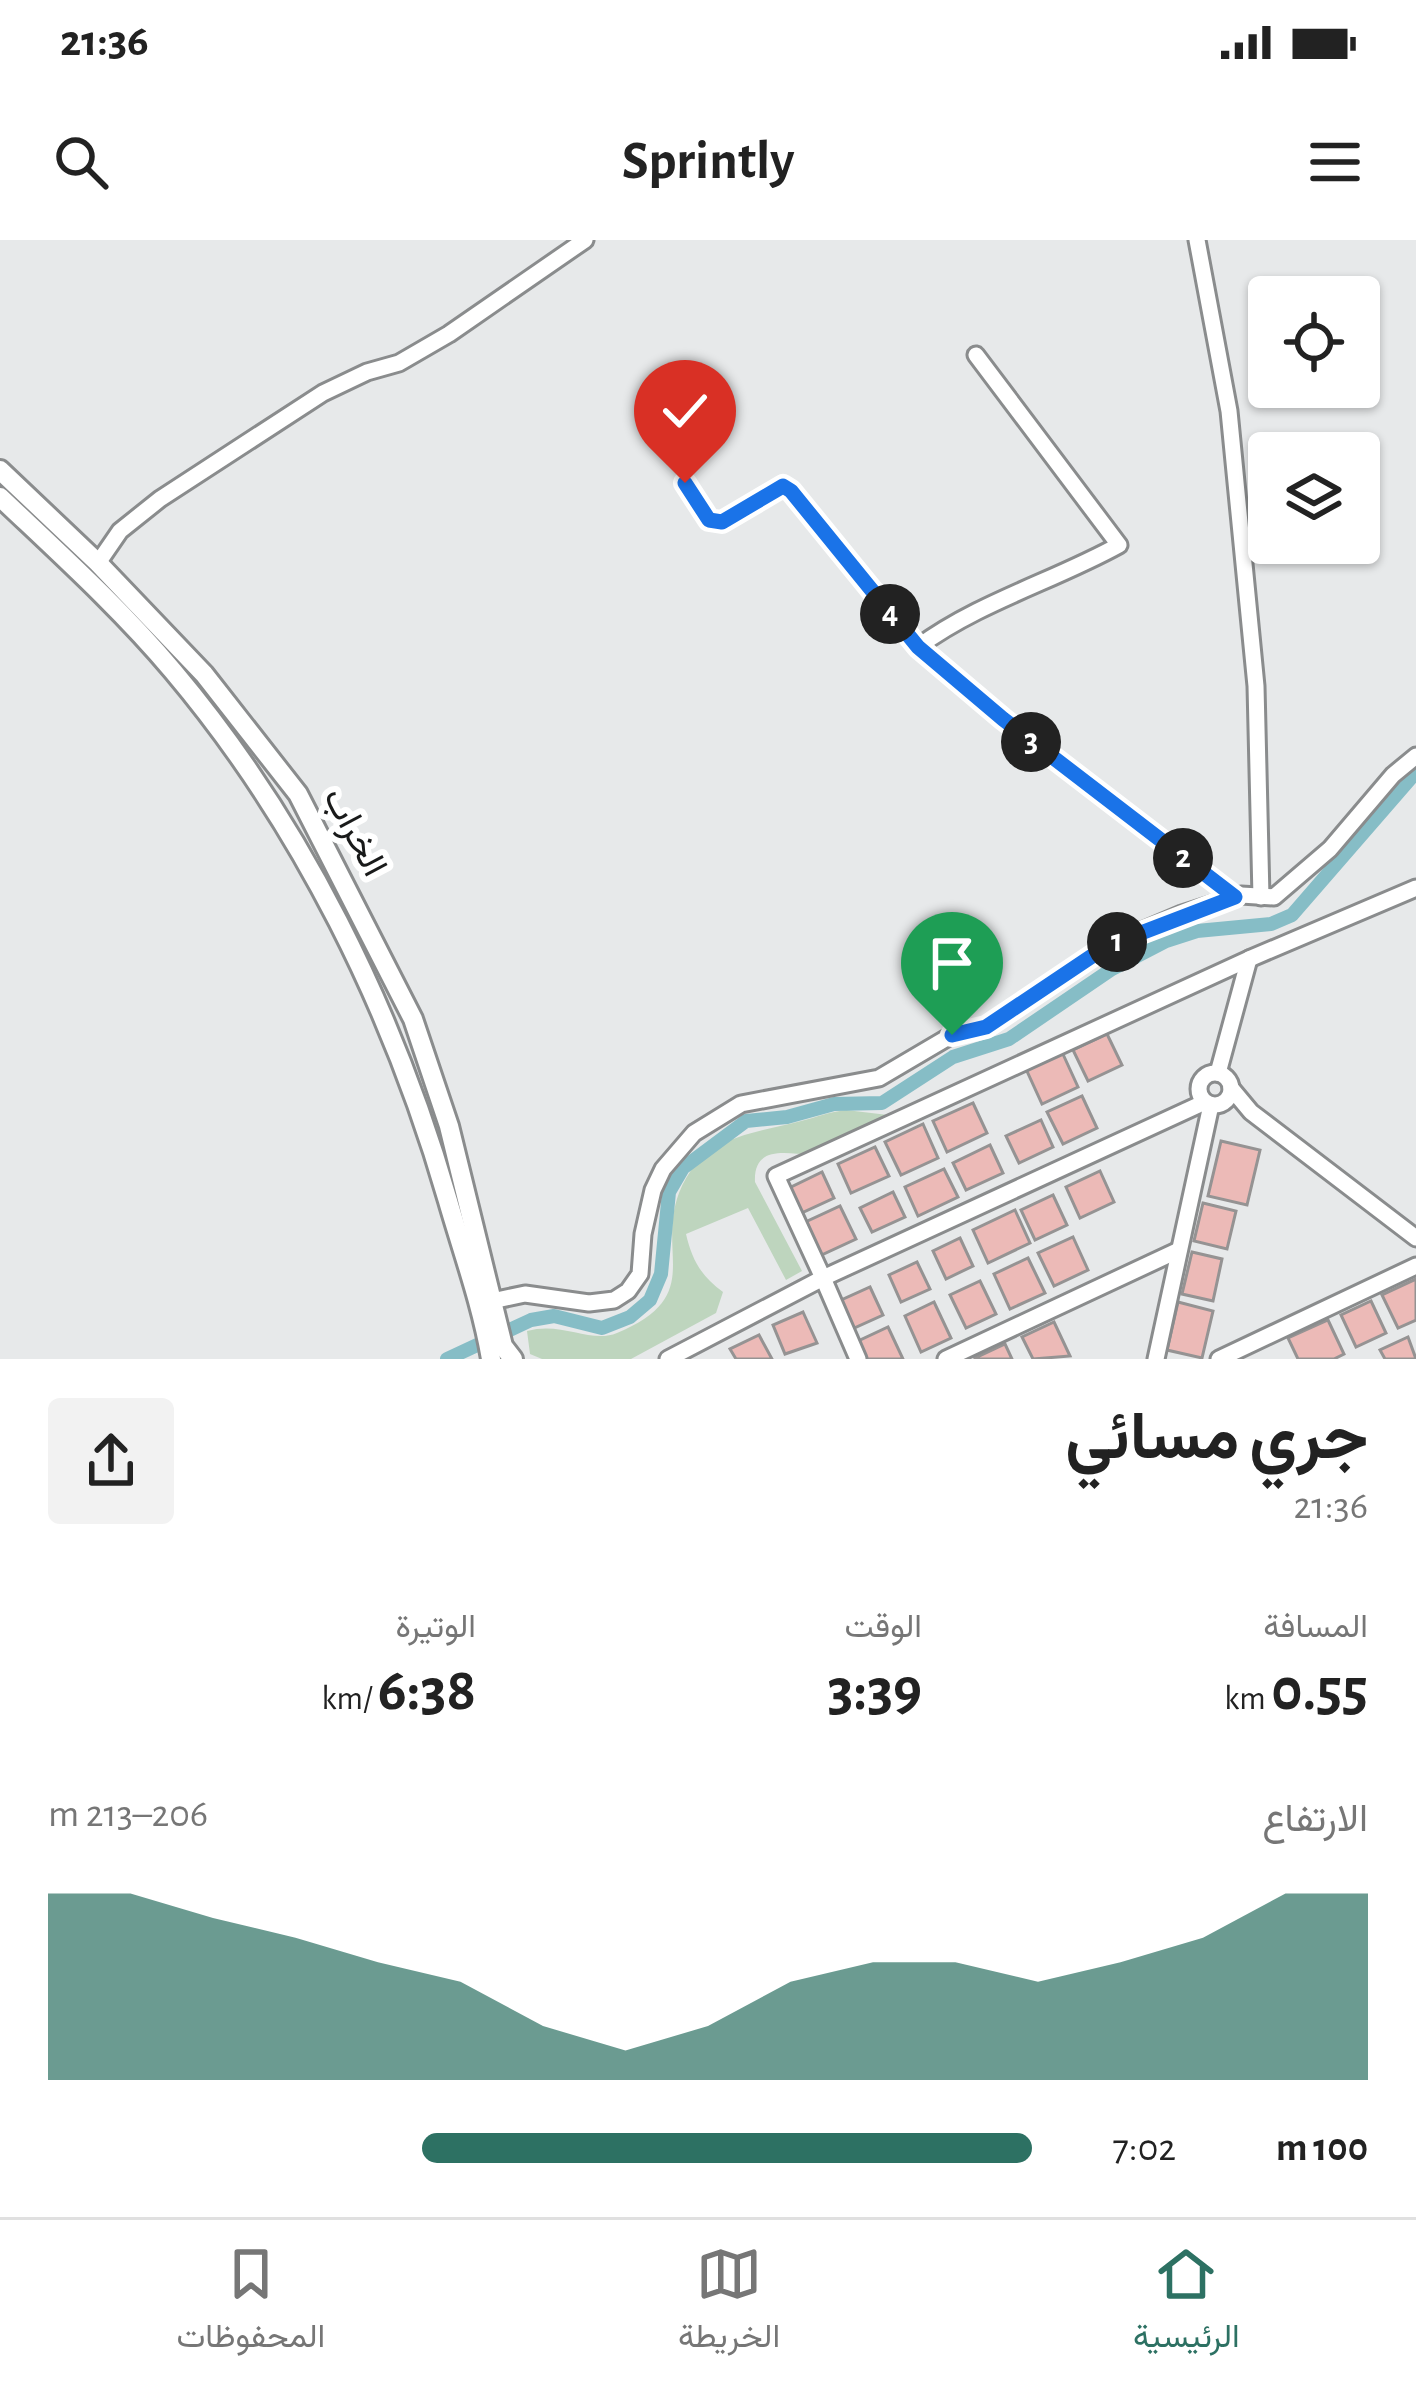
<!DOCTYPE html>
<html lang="ar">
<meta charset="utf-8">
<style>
body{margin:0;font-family:"Alegreya Sans",Vazirmatn,sans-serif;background:#f2f2f2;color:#222;direction:rtl;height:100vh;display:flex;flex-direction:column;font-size:45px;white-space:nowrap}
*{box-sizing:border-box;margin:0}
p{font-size:39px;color:#767676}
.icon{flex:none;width:66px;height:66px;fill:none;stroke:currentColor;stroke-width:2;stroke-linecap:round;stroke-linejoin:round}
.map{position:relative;height:1119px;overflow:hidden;direction:ltr}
.sheet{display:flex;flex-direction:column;background:#fff;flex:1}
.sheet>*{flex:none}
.fabs{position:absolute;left:1248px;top:36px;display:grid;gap:24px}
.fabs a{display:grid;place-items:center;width:132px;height:132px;border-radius:12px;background:#fff;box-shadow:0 3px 9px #0004;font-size:60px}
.pin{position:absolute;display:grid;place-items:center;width:102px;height:102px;color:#fff;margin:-123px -51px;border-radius:50% 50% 50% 0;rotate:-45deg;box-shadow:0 0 12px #0007}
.pin .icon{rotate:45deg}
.km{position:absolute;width:60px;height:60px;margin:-30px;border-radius:50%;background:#222;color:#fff;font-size:33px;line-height:60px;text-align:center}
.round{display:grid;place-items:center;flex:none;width:126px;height:126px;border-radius:12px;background:#f2f2f2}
.overview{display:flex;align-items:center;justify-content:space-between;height:204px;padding:0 48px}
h1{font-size:66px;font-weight:700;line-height:90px}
.figures{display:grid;grid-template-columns:repeat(3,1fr);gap:18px;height:204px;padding:12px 48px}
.figures div{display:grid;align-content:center}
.figures b{font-size:60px;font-weight:700}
.figures small{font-size:33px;font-weight:400}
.figures p{font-size:33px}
.chart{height:336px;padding:24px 48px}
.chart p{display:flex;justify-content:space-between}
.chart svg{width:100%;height:216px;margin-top:12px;fill:#2d7163;opacity:.7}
ul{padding:0 48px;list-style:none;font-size:39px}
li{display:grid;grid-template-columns:192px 144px 1fr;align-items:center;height:90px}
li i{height:30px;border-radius:15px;background:#2d7163}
.status{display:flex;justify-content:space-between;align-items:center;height:84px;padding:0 60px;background:#fff;direction:ltr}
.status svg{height:33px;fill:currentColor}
header{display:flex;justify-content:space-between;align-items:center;height:156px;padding:0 48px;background:#fff;font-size:54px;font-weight:700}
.dock{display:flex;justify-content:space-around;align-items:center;height:168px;border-top:3px solid #e0e0e0;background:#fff;font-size:33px;color:#767676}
.dock a{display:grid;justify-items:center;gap:6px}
.dock .active{color:#2d7163}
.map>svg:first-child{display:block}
</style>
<div class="status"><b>21:36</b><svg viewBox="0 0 49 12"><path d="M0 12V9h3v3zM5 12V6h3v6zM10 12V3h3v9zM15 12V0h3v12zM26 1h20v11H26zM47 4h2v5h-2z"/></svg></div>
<header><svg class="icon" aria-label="menu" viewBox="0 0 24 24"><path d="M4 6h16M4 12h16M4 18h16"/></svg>Sprintly<svg class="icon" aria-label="search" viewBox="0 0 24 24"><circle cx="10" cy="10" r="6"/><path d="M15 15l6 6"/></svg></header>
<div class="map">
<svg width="1416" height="1119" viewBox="0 0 1416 1119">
<rect width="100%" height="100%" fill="#e7e9ea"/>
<path fill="#bed5be" d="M846 870 888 875 887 880C866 890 838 910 815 914 796 917 753 900 755 942L802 1031 786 1040 748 968 686 994C692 1020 701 1036 723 1052L716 1073 631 1119H542L530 1114 527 1091C562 1081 591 1104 617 1093 706 1056 656 1014 679 953 702 895 752 894 801 881 817 877 829 872 846 870Z"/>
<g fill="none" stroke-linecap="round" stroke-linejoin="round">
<polyline stroke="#86bdc6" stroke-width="14" points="447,1119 531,1080 554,1076 602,1088 630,1077 650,1060 661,1034 669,952 683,928 746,881 787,877 834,864 882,863 953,817 1009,799 1112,729 1166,701 1197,691 1271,684 1292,675 1416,532"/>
</g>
<g fill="#ecbab7" stroke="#959393" stroke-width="3">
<polygon points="1107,794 1122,825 1088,841 1073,810"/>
<polygon points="1062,812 1078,847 1042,864 1026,829"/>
<polygon points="1082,856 1097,888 1063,904 1047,872"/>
<polygon points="973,863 987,893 947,912 933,881"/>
<polygon points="1041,880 1053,907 1019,923 1006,896"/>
<polygon points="923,884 938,918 901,935 885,902"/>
<polygon points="1221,901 1260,910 1247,965 1208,956"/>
<polygon points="990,905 1003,933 966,950 953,923"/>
<polygon points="875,907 889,936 851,953 838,924"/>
<polygon points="944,929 958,957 918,976 905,947"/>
<polygon points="1100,931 1114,962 1080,978 1066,947"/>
<polygon points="822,932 834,958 795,976 783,951"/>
<polygon points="893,952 905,977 872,992 860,968"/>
<polygon points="1053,955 1067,985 1035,1000 1021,970"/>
<polygon points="1203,963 1236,971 1227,1009 1194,1001"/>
<polygon points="840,966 856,999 815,1018 799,985"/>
<polygon points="1015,970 1030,1003 988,1023 973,990"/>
<polygon points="1073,997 1088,1030 1054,1046 1038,1013"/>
<polygon points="960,998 973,1026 946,1039 933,1011"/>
<polygon points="1192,1012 1222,1019 1213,1061 1182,1054"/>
<polygon points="1028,1018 1045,1053 1010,1069 994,1034"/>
<polygon points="917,1022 930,1049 901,1062 889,1035"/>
<polygon points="1416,1039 1416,1080 1398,1088 1382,1055"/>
<polygon points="980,1041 996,1074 966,1088 950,1055"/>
<polygon points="870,1047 883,1075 852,1089 839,1061"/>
<polygon points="1371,1061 1386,1093 1356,1107 1341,1075"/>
<polygon points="934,1062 951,1098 921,1112 905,1076"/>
<polygon points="1178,1062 1213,1071 1202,1118 1167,1110"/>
<polygon points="803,1072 817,1103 785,1114 773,1085"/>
<polygon points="1328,1080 1344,1114 1334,1119 1298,1119 1288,1098"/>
<polygon points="1054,1082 1070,1116 1033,1119 1022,1097"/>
<polygon points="888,1087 903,1119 864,1119 856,1102"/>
<polygon points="759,1095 772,1119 736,1119 730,1109"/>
<polygon points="1408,1097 1416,1119 1385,1119 1380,1110"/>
<polygon points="1005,1104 1012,1119 976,1119 975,1118"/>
</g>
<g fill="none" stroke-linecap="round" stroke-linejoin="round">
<g stroke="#8a8c8d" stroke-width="21">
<g id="minor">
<polyline points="1197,0 1229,171 1256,446 1261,657"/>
<polyline points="685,243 709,280 722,282 783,246 791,251 918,407 1003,479 1235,657"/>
<polyline points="98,323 120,291 160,259 323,153 367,132 399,123 449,94 585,0"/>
<path d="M918 407C979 362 1054 341 1119 305L976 115"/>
<circle cx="1215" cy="849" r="16"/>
<polyline points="1218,833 1249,719"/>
<polyline points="1231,848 1251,872 1416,998"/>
<polyline points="492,1061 525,1054 589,1063 614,1060 628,1051 640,1034 643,994 653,950 663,929 694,893 741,864 879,838 952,795 986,787 1107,706 1182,674 1241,655 1274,657 1330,609 1393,535 1416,516"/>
<polyline points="668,1119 823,1038 776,936 1249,719 1416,648"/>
<polyline points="858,1119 823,1038 1205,862"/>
<polyline points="946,1119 1179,1010"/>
<polyline points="1156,1119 1211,865"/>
<polyline points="1219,1119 1416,1026"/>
</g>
</g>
<g stroke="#8a8c8d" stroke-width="24">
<g id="major">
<polyline points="0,230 98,323 204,434 298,554 413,779 449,886 503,1106 513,1119"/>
<path d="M0 257C59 313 121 369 173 431 302 584 393 770 448 961 463 1013 482 1065 491 1119"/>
</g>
</g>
<use href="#minor" stroke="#fff" stroke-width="15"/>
<use href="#major" stroke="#fff" stroke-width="18"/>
</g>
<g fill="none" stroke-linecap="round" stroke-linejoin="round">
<g stroke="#fff" stroke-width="24">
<polyline id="route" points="685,243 709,280 722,282 783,246 791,251 918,407 1003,479 1235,657 1107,706 986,787 952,795"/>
</g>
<use href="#route" stroke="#1a73e8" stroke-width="15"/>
</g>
<g text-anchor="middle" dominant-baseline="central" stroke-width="12" stroke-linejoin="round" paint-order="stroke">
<g font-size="36" fill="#191a1a" stroke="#fff">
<text transform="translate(355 592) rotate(62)">الخراب</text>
</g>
</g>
</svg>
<div class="fabs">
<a><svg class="icon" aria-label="locate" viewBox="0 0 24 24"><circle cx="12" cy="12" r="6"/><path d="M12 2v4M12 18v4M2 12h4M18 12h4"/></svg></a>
<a><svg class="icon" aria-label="layers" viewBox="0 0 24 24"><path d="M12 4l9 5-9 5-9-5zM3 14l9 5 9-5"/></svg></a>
</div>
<div class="pin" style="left:952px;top:795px;background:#1e9e55"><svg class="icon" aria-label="arrive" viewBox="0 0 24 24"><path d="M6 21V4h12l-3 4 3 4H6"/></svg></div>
<div class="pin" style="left:685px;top:243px;background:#d93025"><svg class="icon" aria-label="check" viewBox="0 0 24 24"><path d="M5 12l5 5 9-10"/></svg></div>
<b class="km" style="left:1117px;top:702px">1</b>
<b class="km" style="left:1183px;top:618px">2</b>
<b class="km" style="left:1031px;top:502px">3</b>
<b class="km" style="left:890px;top:374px">4</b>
</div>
<section class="sheet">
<div class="overview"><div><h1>جري مسائي</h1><p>21:36</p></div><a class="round"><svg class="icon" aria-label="share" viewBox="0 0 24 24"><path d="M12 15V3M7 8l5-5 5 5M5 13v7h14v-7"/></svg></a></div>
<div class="figures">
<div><p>المسافة</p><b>0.55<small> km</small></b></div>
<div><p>الوقت</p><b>3:39</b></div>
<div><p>الوتيرة</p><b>6:38<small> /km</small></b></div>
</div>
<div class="chart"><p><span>الارتفاع</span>206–213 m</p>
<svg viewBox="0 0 160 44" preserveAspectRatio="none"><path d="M0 44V6L10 6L20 11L30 15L40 20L50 24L60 33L70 38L80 33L90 24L100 20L110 20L120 24L130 20L140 15L150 6L160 6V44z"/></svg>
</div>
<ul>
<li><b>100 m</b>7:02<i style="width:62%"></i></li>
</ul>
</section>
<nav class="dock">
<a class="active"><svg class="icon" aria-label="home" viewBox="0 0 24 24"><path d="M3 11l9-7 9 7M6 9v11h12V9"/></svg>الرئيسية</a>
<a><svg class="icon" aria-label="map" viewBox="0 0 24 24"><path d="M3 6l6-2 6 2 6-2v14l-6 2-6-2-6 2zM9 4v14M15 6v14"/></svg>الخريطة</a>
<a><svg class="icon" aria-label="saved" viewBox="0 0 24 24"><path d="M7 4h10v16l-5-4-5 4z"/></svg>المحفوظات</a>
</nav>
